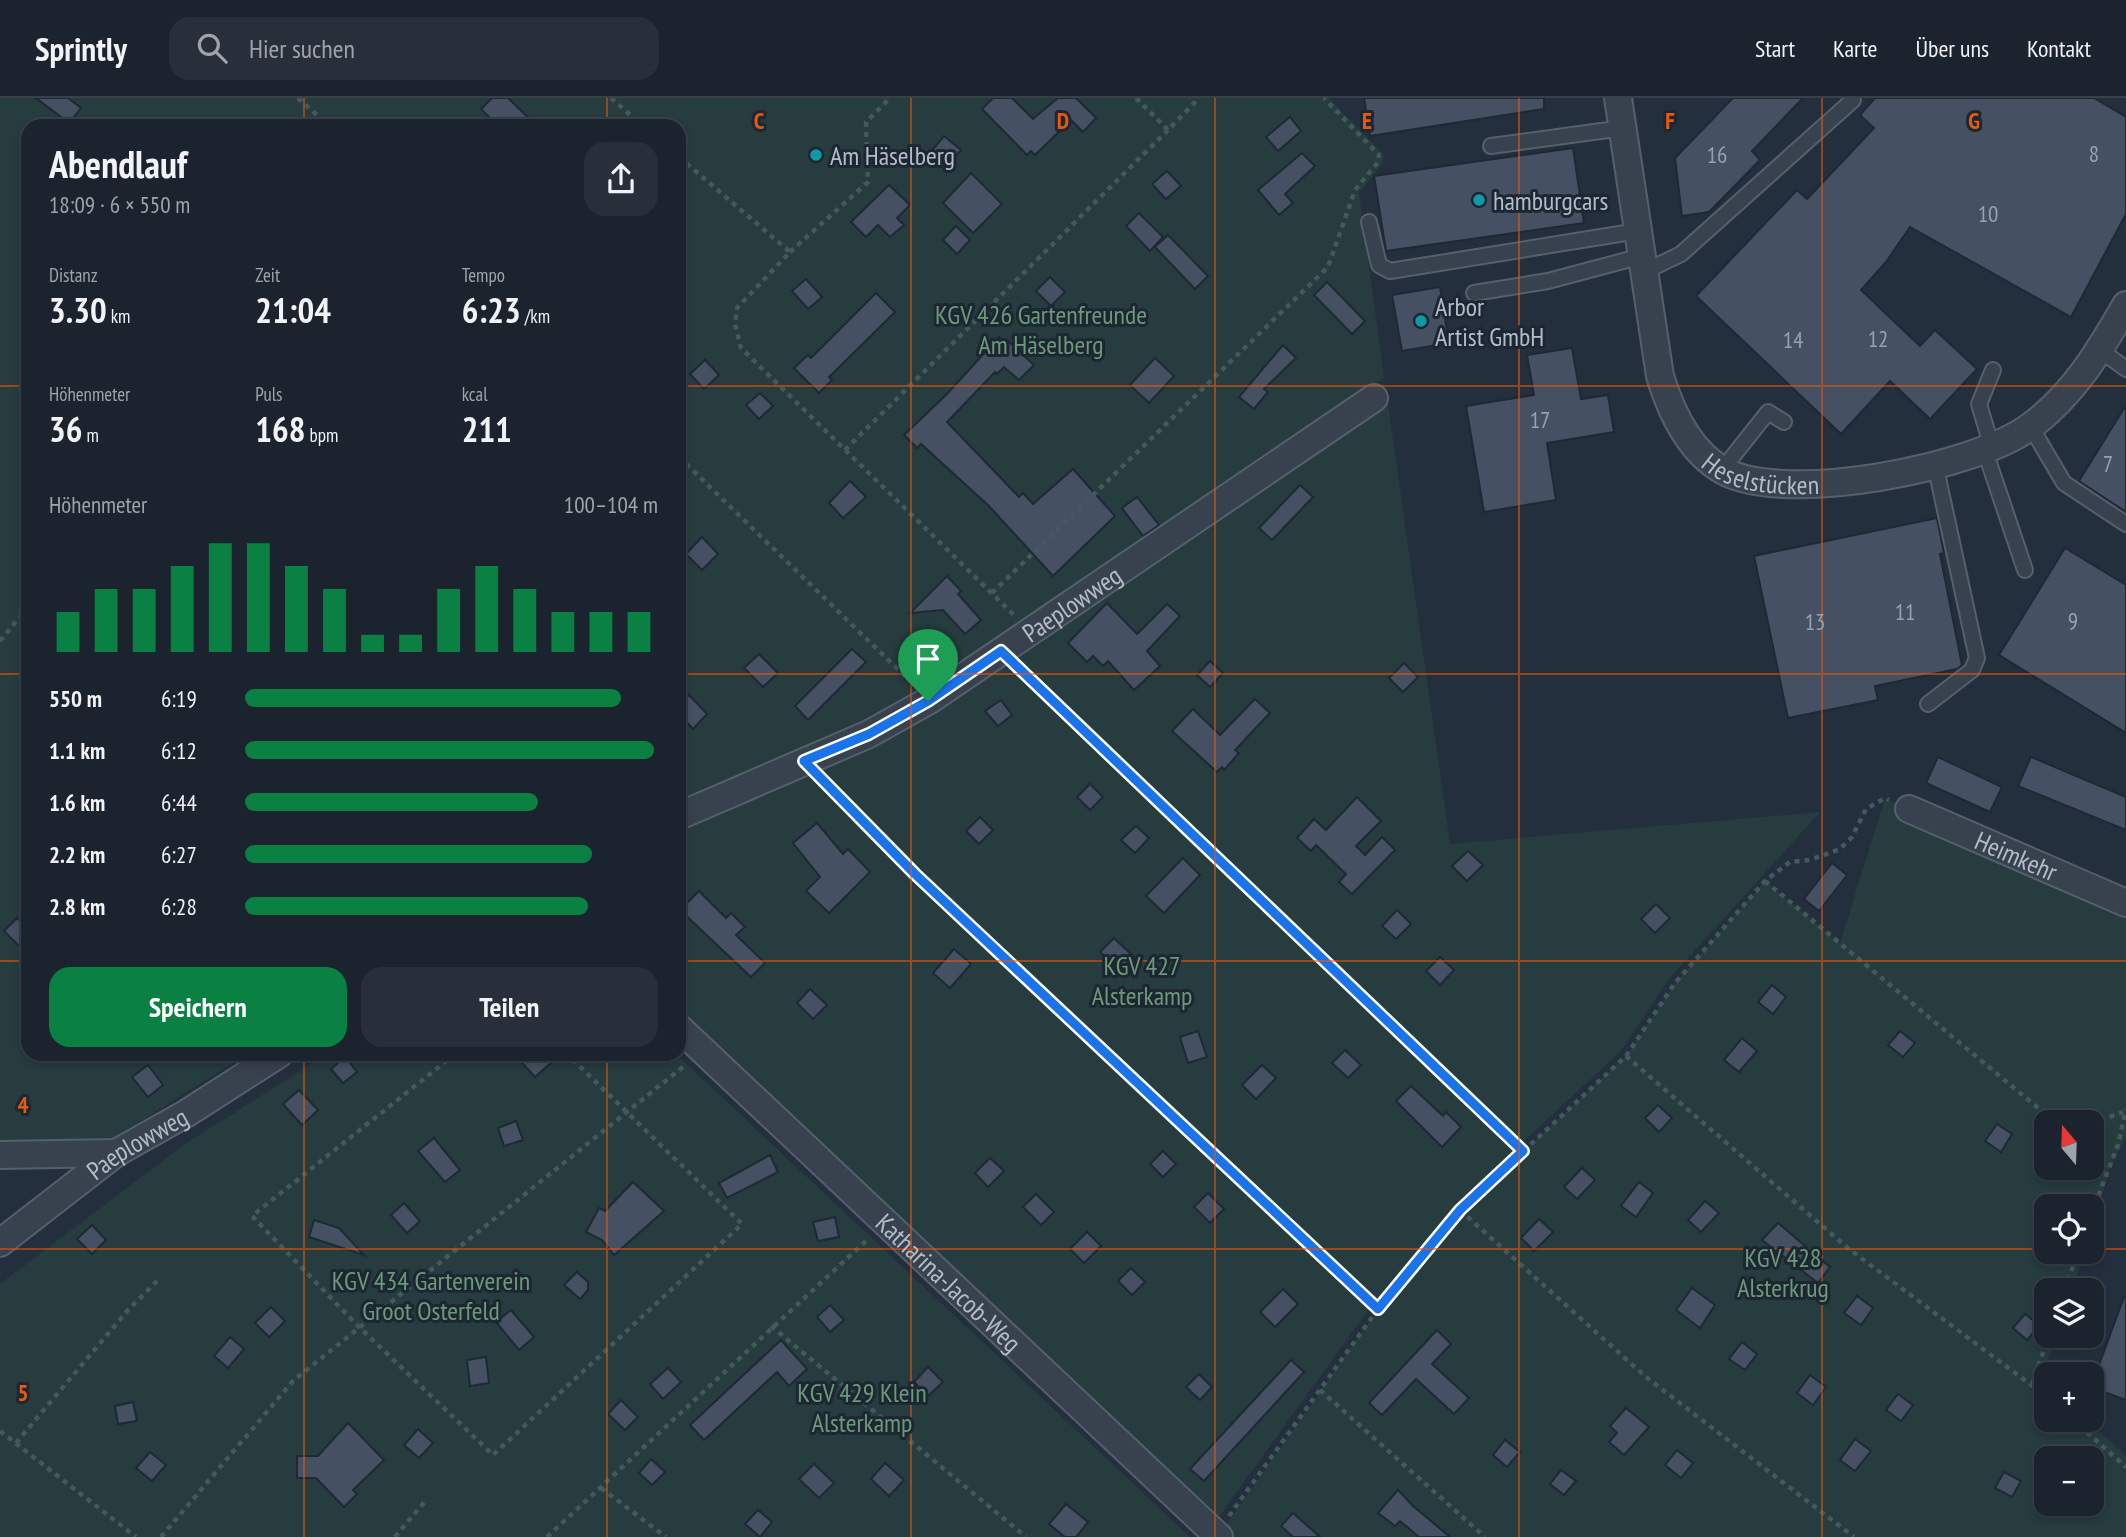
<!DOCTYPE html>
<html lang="de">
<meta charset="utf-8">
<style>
body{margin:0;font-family:"PT Sans Narrow",sans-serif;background:#282f3a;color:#f1f3f6;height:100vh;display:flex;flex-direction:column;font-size:26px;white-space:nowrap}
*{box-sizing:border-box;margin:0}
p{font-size:23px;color:#a0a4aa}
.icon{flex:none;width:38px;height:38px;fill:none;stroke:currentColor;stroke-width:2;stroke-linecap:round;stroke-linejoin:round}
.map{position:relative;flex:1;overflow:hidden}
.panel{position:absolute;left:21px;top:21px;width:665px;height:942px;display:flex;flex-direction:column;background:#1b232e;border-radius:21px;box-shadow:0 4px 10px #0003,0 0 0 2px #39404a}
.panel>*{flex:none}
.needle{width:46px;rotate:341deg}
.tools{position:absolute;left:2034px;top:1012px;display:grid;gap:14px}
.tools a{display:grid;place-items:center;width:70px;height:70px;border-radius:14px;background:#1b232e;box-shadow:0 4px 10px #0003,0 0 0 2px #39404a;font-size:35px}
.pin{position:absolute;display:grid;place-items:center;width:60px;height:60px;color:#fff;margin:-72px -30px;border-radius:50% 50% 50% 0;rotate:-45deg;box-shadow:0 0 7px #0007}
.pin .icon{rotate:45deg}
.round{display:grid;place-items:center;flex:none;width:74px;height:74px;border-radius:21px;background:#282f3a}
.overview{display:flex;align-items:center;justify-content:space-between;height:119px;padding:0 28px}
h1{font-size:38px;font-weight:600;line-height:52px}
.figures{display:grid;grid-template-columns:repeat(3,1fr);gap:10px;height:119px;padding:7px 28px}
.figures div{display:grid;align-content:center}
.figures b{font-size:35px;font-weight:600}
.figures small{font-size:19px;font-weight:400}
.figures p{font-size:19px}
.chart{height:196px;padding:14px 28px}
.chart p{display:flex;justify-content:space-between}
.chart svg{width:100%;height:126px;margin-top:7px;stroke:#0b8043;stroke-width:6}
.cta{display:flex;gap:14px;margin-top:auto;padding:14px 28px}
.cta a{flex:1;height:80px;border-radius:21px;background:#0b8043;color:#fff;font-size:28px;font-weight:600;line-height:80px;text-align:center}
.cta a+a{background:#282f3a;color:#f1f3f6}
ul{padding:0 28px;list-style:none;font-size:23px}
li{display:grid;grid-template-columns:112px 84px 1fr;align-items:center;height:52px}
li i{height:18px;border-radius:9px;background:#0b8043}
header{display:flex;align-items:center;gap:42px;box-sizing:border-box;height:98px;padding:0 35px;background:#1b232e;border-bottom:2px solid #39404a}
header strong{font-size:33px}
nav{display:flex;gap:38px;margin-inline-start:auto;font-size:24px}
.search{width:490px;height:63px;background:#282f3a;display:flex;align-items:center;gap:18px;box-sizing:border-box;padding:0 24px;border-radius:21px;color:#a0a4aa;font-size:26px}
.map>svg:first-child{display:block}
</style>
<header>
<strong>Sprintly</strong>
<div class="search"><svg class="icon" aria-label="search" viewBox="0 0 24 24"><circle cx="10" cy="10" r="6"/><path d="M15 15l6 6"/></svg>Hier suchen</div>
<nav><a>Start</a><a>Karte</a><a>Über uns</a><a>Kontakt</a></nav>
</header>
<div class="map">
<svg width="2126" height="1439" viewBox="0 0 2126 1439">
<rect width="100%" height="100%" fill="#242f3e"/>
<g fill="#263c3f" fill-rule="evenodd">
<polygon points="0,0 1329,0 1384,57 1382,66 1359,95 1384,280 1205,397 930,590 863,628 679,705 679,28 28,28 28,956 247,956 114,1040 0,1043"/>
<polygon points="1388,306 1450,746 1820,714 1669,881 1621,953 1455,1107 1372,1207 1218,1420 679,909 679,733 875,644 935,611"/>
<path d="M1885 700 2126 805V1038L2109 1072 2091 1136V1108H2046V1153H2085L2072 1192H2046V1237H2056L2042 1279 2046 1283V1321H2086L2126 1358V1439H1218L1378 1211 1460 1112 1626 958 1675 885 1765 783 1840 845ZM2046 1024H2091V1069H2046ZM2046 1360H2091V1405H2046Z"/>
<polygon points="327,956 676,956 1190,1439 0,1439 0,1186 188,1044"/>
</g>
<g fill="#455162" stroke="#1f2835" stroke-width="2">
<polygon points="36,0 68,0 81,10 69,25"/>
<polygon points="492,0 508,0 537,28 498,28 481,11"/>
<polygon points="993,0 1012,0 1033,21 1058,0 1076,0 1096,20 1083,34 1071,22 1035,57 1031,53 1027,57 982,11"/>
<polygon points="1364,0 1544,0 1544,11 1370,38"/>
<polygon points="1733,0 1803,0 1752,53 1760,62 1709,114 1682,118 1675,60"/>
<polygon points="1875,0 2094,0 2126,19 2126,116 2071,219 1910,129 1886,164 1861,192 1920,248 1935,232 1977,271 1930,321 1890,283 1841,336 1696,198 1797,92 1807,101 1874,30 1860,17"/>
<polygon points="1290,19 1301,33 1278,53 1266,39"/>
<polygon points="944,38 961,52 946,69 930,55"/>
<polygon points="1573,50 1584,125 1386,153 1374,78"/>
<polygon points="1302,55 1315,68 1285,96 1293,105 1279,117 1258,92"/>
<polygon points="1167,73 1181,88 1166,101 1152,86"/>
<polygon points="971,75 1002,106 973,135 943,105"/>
<polygon points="889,87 910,107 897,120 904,127 890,139 878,127 866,139 851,124"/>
<polygon points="1139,115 1163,139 1150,153 1126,128"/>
<polygon points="956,128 970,142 957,156 943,142"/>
<polygon points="1168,137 1208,178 1195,191 1155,149"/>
<polygon points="1050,179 1065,194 1051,208 1036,193"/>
<polygon points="806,181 822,199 808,211 792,193"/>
<polygon points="1327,184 1365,223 1352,236 1314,197"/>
<polygon points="1440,189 1449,245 1402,253 1392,197"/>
<polygon points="876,195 895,214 829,279 832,282 819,295 794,270 808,257 811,260"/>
<polygon points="999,239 1005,245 1007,242 1034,267 1019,282 1004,269 997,276 995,274 947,324 1019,399 1023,395 1033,406 1073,371 1115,418 1053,478 989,408 921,346 917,350 904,337 946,297"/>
<polygon points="1283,247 1296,260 1264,291 1268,294 1254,311 1239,299"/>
<polygon points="1572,250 1581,301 1608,297 1614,334 1547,345 1556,402 1484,414 1466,308 1534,297 1527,257"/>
<polygon points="1155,260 1174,278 1149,305 1130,287"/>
<polygon points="705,262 719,277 704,291 690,276"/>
<polygon points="760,295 773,308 759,321 746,307"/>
<polygon points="2126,307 2126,414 2079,383"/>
<polygon points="850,383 866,399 843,420 829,405"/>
<polygon points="1300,387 1313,399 1272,442 1259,430"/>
<polygon points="1137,399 1159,427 1143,438 1122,410"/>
<polygon points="1937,420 1944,455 1940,456 1962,567 1957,571 1875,588 1878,602 1788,620 1754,458"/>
<polygon points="702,439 718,456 702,472 686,456"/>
<polygon points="2065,450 2126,487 2126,635 1999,557"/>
<polygon points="947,478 961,493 958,496 981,522 965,536 943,512 910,515"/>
<polygon points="1107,505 1137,536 1167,506 1180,518 1147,553 1160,568 1134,592 1108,563 1103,568 1093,558 1087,564 1068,545"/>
<polygon points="852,551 866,564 808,622 795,608"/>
<polygon points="759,556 778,575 763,589 744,570"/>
<polygon points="1210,563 1223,575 1210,589 1197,577"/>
<polygon points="1404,565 1418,579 1403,594 1389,580"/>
<polygon points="689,597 707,616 693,631 679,616 679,608"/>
<polygon points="1255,601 1270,615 1235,652 1239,655 1224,672 1222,669 1217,674 1172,633 1193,611 1220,637"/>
<polygon points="1001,602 1012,617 998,628 985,613"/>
<polygon points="1938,659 2002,689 1990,714 1926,685"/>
<polygon points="2031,659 2126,699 2126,732 2018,688"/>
<polygon points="1090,686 1103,699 1090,712 1077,699"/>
<polygon points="1357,699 1381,723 1356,748 1365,757 1382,739 1395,752 1352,796 1339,784 1346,776 1316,747 1311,753 1297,740 1314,721 1326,732"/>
<polygon points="980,719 993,732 979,746 966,733"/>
<polygon points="817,725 843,756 848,751 870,774 829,815 806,793 820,779 793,745"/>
<polygon points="1136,728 1149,740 1135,755 1121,742"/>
<polygon points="1468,753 1483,767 1467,783 1452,768"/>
<polygon points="1183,760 1200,777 1164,815 1146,798"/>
<polygon points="1832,765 1847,777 1819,813 1804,801"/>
<polygon points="699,793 726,820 731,815 745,829 736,837 765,865 751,879 680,812"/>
<polygon points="1656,806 1670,820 1655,835 1641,821"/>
<polygon points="1397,812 1411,826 1396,841 1382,828"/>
<polygon points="17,820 28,830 28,857 4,833"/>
<polygon points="1114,840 1135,860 1121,874 1100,854"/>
<polygon points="954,851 971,866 950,890 933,875"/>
<polygon points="1440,859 1454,872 1440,887 1426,873"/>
<polygon points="1772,887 1786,899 1773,916 1758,904"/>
<polygon points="810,891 827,907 813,921 797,905"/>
<polygon points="1198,933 1207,959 1188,965 1180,939"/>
<polygon points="1900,933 1915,945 1903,959 1888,947"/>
<polygon points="1742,940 1757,953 1739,974 1724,962"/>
<polygon points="1345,952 1361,967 1348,980 1332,965"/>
<polygon points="514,956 561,956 535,979"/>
<polygon points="345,959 357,974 343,985 331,971"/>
<polygon points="148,967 163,987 148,999 132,979"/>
<polygon points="1262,967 1276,980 1256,1001 1242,987"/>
<polygon points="1411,988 1443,1018 1446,1014 1461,1029 1442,1049 1396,1003"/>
<polygon points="299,992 318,1012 302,1027 283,1006"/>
<polygon points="1658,1007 1672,1020 1659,1034 1645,1020"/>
<polygon points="516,1023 523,1042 504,1048 498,1030"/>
<polygon points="1997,1026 2012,1036 2001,1054 1985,1043"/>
<polygon points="434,1040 460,1072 445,1084 418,1053"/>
<polygon points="1163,1053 1176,1066 1163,1079 1150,1066"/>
<polygon points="770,1057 778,1074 727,1100 719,1085"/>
<polygon points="990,1060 1004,1073 988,1089 975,1075"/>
<polygon points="1582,1070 1595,1082 1577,1101 1564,1089"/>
<polygon points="633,1084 664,1113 614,1157 602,1142 586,1134 599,1110 605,1113"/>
<polygon points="1639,1084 1653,1095 1636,1119 1621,1108"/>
<polygon points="1208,1095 1224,1111 1210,1125 1194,1109"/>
<polygon points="1036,1096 1054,1114 1041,1127 1023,1109"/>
<polygon points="1705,1103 1719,1115 1701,1134 1688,1122"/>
<polygon points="404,1105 420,1123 407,1135 391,1117"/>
<polygon points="835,1119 839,1139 818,1143 813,1124"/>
<polygon points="1539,1121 1553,1134 1534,1153 1521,1140"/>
<polygon points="314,1122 339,1130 364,1157 309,1139"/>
<polygon points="1778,1125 1830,1169 1818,1185 1762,1142"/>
<polygon points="92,1127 106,1142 92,1156 77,1141"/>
<polygon points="1087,1134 1101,1148 1084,1165 1070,1151"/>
<polygon points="1131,1170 1145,1184 1132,1197 1118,1183"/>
<polygon points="577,1174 588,1184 588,1192 580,1201 564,1187"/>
<polygon points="1692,1190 1715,1207 1700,1230 1676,1212"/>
<polygon points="1283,1191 1298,1206 1275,1229 1260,1214"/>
<polygon points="1857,1198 1873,1210 1861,1227 1844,1215"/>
<polygon points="2124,1199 2126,1199 2126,1302 2091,1289"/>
<polygon points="830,1207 844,1222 830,1234 817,1219"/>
<polygon points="271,1209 285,1223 269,1239 255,1225"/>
<polygon points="511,1212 534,1239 519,1252 496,1224"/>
<polygon points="2025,1216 2039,1227 2027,1242 2013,1230"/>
<polygon points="1437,1232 1451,1246 1432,1266 1469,1300 1454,1316 1416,1281 1382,1317 1369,1305"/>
<polygon points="230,1239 244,1251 228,1270 214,1258"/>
<polygon points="781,1242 807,1271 789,1288 777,1274 704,1342 690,1327"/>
<polygon points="1742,1244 1757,1256 1745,1272 1729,1261"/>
<polygon points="486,1259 489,1285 470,1288 467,1262"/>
<polygon points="1291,1262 1304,1274 1204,1383 1190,1371"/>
<polygon points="928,1269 943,1284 928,1298 914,1284"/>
<polygon points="668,1270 681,1284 663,1301 650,1286"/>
<polygon points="1199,1276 1212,1289 1200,1302 1186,1289"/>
<polygon points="1810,1277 1826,1289 1813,1307 1797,1295"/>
<polygon points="1898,1296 1913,1307 1901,1323 1886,1312"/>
<polygon points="621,1302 638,1319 625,1332 608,1316"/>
<polygon points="133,1304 137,1323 118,1326 115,1308"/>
<polygon points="1626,1310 1649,1329 1624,1357 1609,1344 1617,1335 1610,1328"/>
<polygon points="348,1325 384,1362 353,1392 357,1396 344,1409 316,1380 297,1380 297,1358 318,1358"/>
<polygon points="418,1331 433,1345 419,1360 404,1347"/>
<polygon points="1855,1341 1871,1353 1855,1373 1840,1362"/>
<polygon points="1505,1342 1520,1354 1507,1369 1493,1357"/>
<polygon points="1677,1352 1693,1365 1681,1380 1665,1367"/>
<polygon points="150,1354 166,1367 152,1383 136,1370"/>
<polygon points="651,1361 665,1374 652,1387 639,1375"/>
<polygon points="885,1365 904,1382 889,1398 871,1381"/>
<polygon points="814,1366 834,1385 819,1400 799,1381"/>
<polygon points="1561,1372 1576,1383 1564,1397 1550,1386"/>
<polygon points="2004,1374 2021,1383 2012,1399 1995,1390"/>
<polygon points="1398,1392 1413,1408 1450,1439 1419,1439 1400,1423 1395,1428 1378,1415"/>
<polygon points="1066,1406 1088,1424 1076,1439 1065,1439 1049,1426"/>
<polygon points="758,1412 772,1424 760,1439 745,1426"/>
<polygon points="1293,1415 1320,1439 1293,1439 1281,1428"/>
</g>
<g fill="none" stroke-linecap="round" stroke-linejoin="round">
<g stroke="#565f6c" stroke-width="18">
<g id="service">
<polyline points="1491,48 1623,30"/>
<polyline points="1369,124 1379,167 1390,173 1638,133"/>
<polyline points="1644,174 1681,156 1853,2"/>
<polyline points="1474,195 1548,183 1642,158"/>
<polyline points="2100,252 2126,271"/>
<polyline points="2031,329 2064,385 2126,426"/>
<polyline points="1992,350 1979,306 1993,272"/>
<polyline points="1985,353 2025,472"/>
<polyline points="1722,372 1768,314 1784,324"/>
<polyline points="1928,606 1972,572 1977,560 1935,366"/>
</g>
</g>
<g stroke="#565f6c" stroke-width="30">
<g id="minor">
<path id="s1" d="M1618 0 1660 278C1671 314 1689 354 1724 373 1787 407 1975 370 2031 328 2074 296 2100 252 2126 207"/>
<path id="s2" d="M1909 711 2126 805"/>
<path id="s3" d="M679 718 869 636 928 603 1374 300"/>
<path id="s4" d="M679 930 1219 1439"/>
<polyline points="0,1057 116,1055"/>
<path id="s5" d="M0 1145 116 1055 187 1015 279 956"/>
</g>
</g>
<g stroke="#44595c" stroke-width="4.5" stroke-dasharray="5 5" stroke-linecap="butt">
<polyline points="298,0 329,28"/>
<polyline points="611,0 643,28"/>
<polyline points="1136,0 1168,32 1199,0"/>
<polyline points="679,59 790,154 737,210 735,226 741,250 1015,518"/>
<polyline points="790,154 868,84 866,24 890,0"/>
<polyline points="845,352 1168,32"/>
<polyline points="679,359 911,584"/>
<polyline points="992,495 1328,169 1355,92 1378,64 1379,57 1324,0"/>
<polyline points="0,543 28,509"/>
<polyline points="1018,570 1523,1053"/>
<polyline points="822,681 915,777 1378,1211"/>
<polyline points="1765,783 2055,1024"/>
<polyline points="455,956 252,1118 358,1228 493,1357 742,1126 567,956"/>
<polyline points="1626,958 1849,1151 2046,1298"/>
<polyline points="2091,1026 2123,1014"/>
<polyline points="1460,1112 1646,1279 1854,1439"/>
<polyline points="2091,1116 2118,1047 2126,1011"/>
<polyline points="2065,1192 2078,1153"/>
<polyline points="771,1228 1026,1439"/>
<polyline points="2032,1287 2049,1237"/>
<polyline points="1320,1292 1485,1439"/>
<polyline points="2072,1321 2126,1369"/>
<polyline points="0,1333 136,1439"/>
<polyline points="16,1345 128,1212 159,1181"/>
<polyline points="601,1390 666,1439"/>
<polyline points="1229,1418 1378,1211 1460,1112 1626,958 1675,885 1765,783 1790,764 1810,762 1840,751 1852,739 1866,711 1885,700 1889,702"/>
<polyline points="161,1439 293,1283 684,968"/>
<polyline points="395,1439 426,1402"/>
<polyline points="547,1439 868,1141"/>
</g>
<use href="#service" stroke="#38414e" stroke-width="14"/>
<use href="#minor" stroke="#38414e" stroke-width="26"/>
</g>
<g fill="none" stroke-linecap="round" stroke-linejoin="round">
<g stroke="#fff" stroke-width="14">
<polygon id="route" points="1001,553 1523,1053 1460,1112 1378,1211 915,776 804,663 869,636 928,603"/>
</g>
<use href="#route" stroke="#1a73e8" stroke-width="9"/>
</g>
<path fill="none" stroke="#e8590c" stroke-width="2" stroke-opacity="0.55" d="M304 0V28M607 0V28M911 0V1439M1215 0V1439M1519 0V1439M1822 0V1439M0 288H28M679 288H2126M0 576H28M679 576H2126M0 863H28M679 863H2126M304 956V1439M607 956V1439M0 1151H2046M2091 1151H2126"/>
<g fill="#0f9aa8" stroke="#1d2633" stroke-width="2.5">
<circle cx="816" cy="57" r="7"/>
<circle cx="1479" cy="102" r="7"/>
<circle cx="1421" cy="223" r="7"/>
</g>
<g text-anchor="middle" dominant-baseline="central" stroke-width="6" stroke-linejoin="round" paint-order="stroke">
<g font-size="23" fill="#98a1af">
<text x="2094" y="55">8</text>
<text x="1717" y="56">16</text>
<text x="1988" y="115">10</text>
<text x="1878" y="240">12</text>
<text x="1793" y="241">14</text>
<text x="1540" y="321">17</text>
<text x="2108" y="365">7</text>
<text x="1905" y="513">11</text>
<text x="2073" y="522">9</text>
<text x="1815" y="523">13</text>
</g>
<g font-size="26" fill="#b4bcc9" stroke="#1d2633" text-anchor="start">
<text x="830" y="57">Am Häselberg</text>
<text x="1493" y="102">hamburgcars</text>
<text x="1435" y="208">Arbor<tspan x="1435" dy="30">Artist GmbH</tspan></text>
</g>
<g font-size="26" fill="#6b9a76" stroke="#1d2633">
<text x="1041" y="216">KGV 426 Gartenfreunde<tspan x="1041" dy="30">Am Häselberg</tspan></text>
<text x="1142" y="867">KGV 427<tspan x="1142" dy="30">Alsterkamp</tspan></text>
<text x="1783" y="1159">KGV 428<tspan x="1783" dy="30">Alsterkrug</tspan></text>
<text x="431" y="1182">KGV 434 Gartenverein<tspan x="431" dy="30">Groot Osterfeld</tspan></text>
<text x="862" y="1294">KGV 429 Klein<tspan x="862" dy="30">Alsterkamp</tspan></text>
</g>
<g font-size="26" fill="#b4bcc9" stroke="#1d2633">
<text stroke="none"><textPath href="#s1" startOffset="436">Heselstücken</textPath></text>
<text stroke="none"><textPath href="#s3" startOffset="448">Paeplowweg</textPath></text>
<text stroke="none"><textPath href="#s2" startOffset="117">Heimkehr</textPath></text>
<text stroke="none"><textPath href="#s5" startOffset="170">Paeplowweg</textPath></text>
<text stroke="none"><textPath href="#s4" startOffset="371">Katharina-Jacob-Weg</textPath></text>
</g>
</g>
<g font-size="23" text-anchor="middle" font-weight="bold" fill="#e8590c" stroke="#1d2633" stroke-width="6" stroke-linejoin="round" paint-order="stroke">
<text x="759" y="31">C</text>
<text x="1063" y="31">D</text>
<text x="1367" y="31">E</text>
<text x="1670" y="31">F</text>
<text x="1974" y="31">G</text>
<text x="23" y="1015">4</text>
<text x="23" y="1303">5</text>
</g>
</svg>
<div class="tools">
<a><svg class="needle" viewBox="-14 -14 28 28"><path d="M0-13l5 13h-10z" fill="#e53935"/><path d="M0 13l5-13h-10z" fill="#a0a4aa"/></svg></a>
<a><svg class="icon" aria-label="locate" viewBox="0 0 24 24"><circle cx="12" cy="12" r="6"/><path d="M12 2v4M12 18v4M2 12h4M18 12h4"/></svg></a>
<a><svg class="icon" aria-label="layers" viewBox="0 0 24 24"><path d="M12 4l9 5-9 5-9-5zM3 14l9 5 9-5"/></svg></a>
<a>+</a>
<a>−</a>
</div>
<div class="pin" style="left:928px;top:603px;background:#1e9e55"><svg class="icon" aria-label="arrive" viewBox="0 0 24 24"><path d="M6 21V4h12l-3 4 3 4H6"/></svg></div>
<section class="panel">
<div class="overview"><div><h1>Abendlauf</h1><p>18:09 · 6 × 550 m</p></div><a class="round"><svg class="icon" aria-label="share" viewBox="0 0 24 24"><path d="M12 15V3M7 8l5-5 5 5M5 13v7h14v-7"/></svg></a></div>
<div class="figures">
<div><p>Distanz</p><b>3.30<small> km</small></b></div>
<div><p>Zeit</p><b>21:04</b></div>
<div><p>Tempo</p><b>6:23<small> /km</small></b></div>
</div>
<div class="figures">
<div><p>Höhenmeter</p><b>36<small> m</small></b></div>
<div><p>Puls</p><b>168<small> bpm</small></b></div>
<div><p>kcal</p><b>211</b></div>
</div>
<div class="chart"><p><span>Höhenmeter</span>100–104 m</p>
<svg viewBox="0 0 160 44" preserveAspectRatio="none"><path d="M5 44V30M15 44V22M25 44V22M35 44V14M45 44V6M55 44V6M65 44V14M75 44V22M85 44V38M95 44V38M105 44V22M115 44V14M125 44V22M135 44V30M145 44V30M155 44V30"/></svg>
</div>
<ul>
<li><b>550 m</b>6:19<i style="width:91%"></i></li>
<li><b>1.1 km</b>6:12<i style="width:99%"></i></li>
<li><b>1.6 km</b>6:44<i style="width:71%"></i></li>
<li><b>2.2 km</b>6:27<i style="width:84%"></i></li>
<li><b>2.8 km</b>6:28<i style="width:83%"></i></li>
</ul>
<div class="cta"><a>Speichern</a><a>Teilen</a></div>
</section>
</div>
